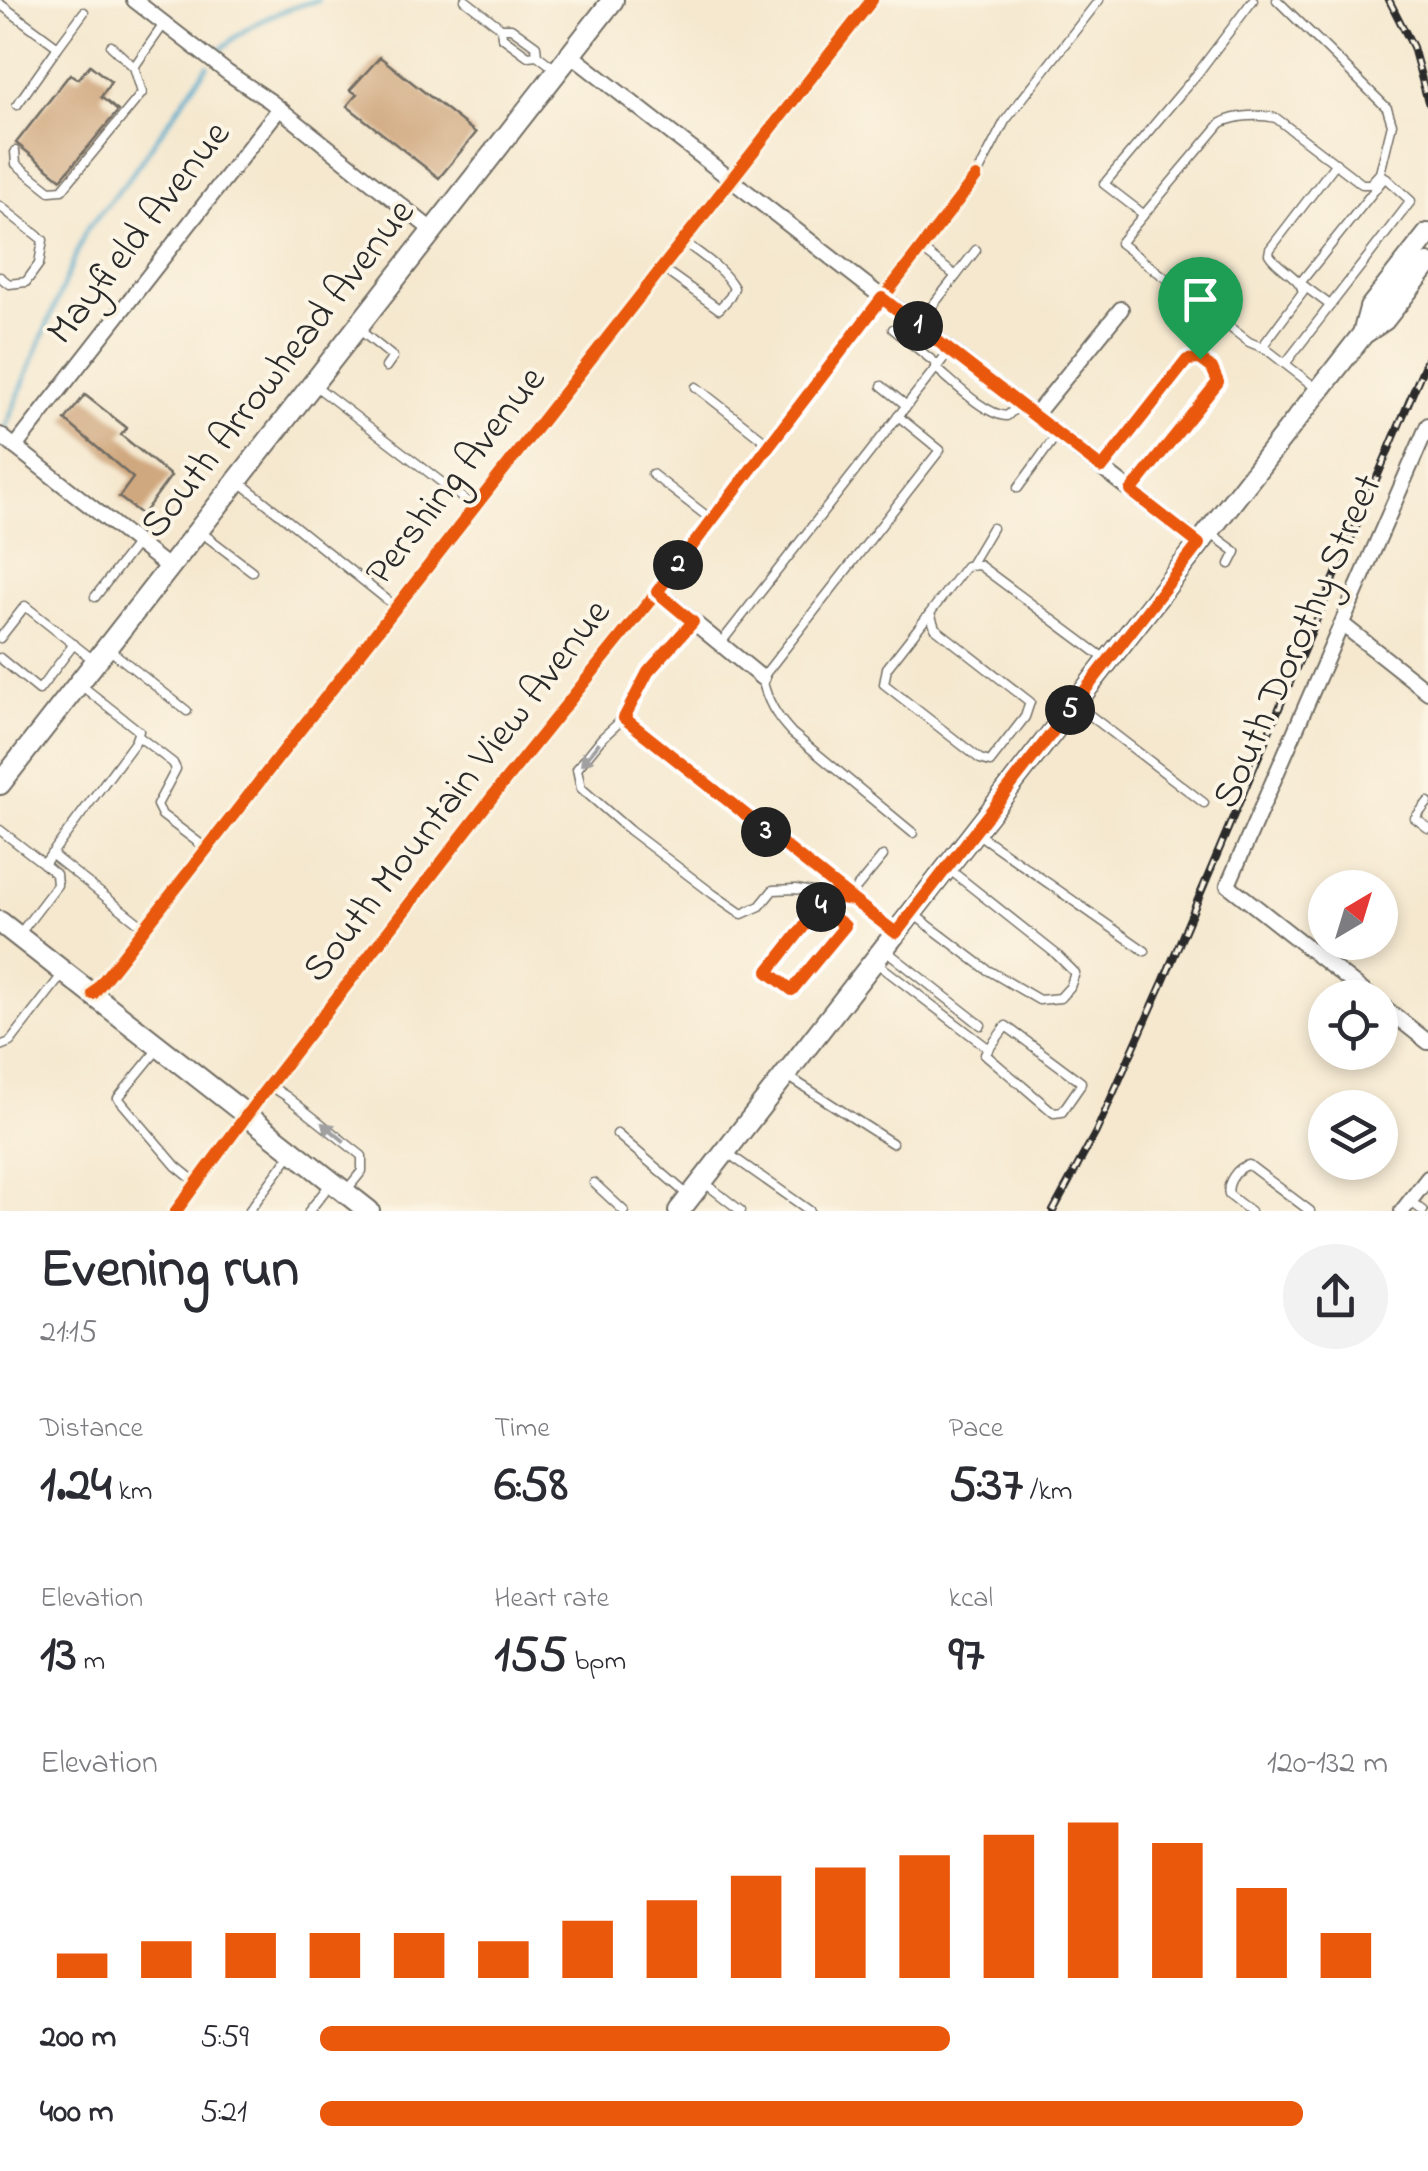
<!DOCTYPE html>
<meta charset="utf-8">
<style>
body{margin:0;font-family:"Indie Flower",sans-serif;background:#f2f2f3;color:#2b2b33;height:100vh;display:flex;flex-direction:column;font-size:38px;white-space:nowrap}
*{box-sizing:border-box;margin:0}
p{font-size:32px;color:#7c7c81}
.icon{flex:none;width:55px;height:55px;fill:none;stroke:currentColor;stroke-width:2;stroke-linecap:round;stroke-linejoin:round}
.map{position:relative;height:1211px;overflow:hidden}
.side{display:flex;flex-direction:column;background:#fff;flex:1}
.side>*{flex:none}
.needle{width:65px;rotate:38deg}
.buttons{position:absolute;left:1308px;top:870px;display:grid;gap:20px}
.buttons a{display:grid;place-items:center;width:90px;height:90px;border-radius:50%;background:#fff;box-shadow:0 5px 15px #0003;font-size:50px}
.pin{position:absolute;display:grid;place-items:center;width:85px;height:85px;color:#fff;margin:-102px -42px;border-radius:50% 50% 50% 0;rotate:-45deg;box-shadow:0 0 10px #0007}
.pin .icon{rotate:45deg}
.km{position:absolute;width:50px;height:50px;margin:-25px;border-radius:50%;background:#222;color:#fff;font-size:28px;line-height:50px;text-align:center}
.round{display:grid;place-items:center;flex:none;width:105px;height:105px;border-radius:52px;background:#f2f2f3}
.summary{display:flex;align-items:center;justify-content:space-between;height:170px;padding:0 40px}
h1{font-size:55px;font-weight:700;line-height:75px}
.stats{display:grid;grid-template-columns:repeat(3,1fr);gap:15px;height:170px;padding:10px 40px}
.stats div{display:grid;align-content:center}
.stats b{font-size:50px;font-weight:700}
.stats small{font-size:28px;font-weight:400}
.stats p{font-size:28px}
.chart{height:280px;padding:20px 40px}
.chart p{display:flex;justify-content:space-between}
.chart svg{width:100%;height:180px;margin-top:10px;stroke:#ea580c;stroke-width:6}
ul{padding:0 40px;list-style:none;font-size:32px}
li{display:grid;grid-template-columns:160px 120px 1fr;align-items:center;height:75px}
li i{height:25px;border-radius:12px;background:#ea580c}
.map>svg:first-child{display:block}
</style>
<div class="map">
<svg width="1428" height="1211" viewBox="0 0 1428 1211">
<rect width="100%" height="100%" fill="#fcf5e5"/>
<filter id="ink" filterUnits="userSpaceOnUse"><feTurbulence type="fractalNoise" baseFrequency=".01" numOctaves="2"/><feDisplacementMap in="SourceGraphic" scale="20" xChannelSelector="R" yChannelSelector="G"/><feConvolveMatrix kernelMatrix="1 2 1 2 8 2 1 2 1" color-interpolation-filters="sRGB"/></filter>
<filter id="wash" filterUnits="userSpaceOnUse"><feTurbulence type="fractalNoise" baseFrequency=".0048" numOctaves="4" result="noise"/><feDisplacementMap in="SourceGraphic" scale="40" xChannelSelector="R" yChannelSelector="G"/><feGaussianBlur stdDeviation="2.25" result="paint"/><feColorMatrix in="noise" values="0 0 0 0 0 0 0 0 0 0 0 0 0 0 0 0 0 1.4 0 .05"/><feComposite in="paint" operator="in"/></filter>
<g filter="url(#wash)">
<rect width="100%" height="100%" fill="#f5e8cf"/>
<g fill="none" stroke-linecap="round" stroke-linejoin="round">
<g stroke="#4ea8cb" stroke-width="4">
<path d="M214 57C242 25 278 11 318 0"/>
<polyline points="3,433 86,230 127,181 208,65"/>
</g>
</g>
<g id="blocks">
<g fill="#d0a87f">
<polygon points="380,57 476,133 439,178 347,106 357,94 350,90"/>
<polygon points="90,65 111,82 101,97 118,111 61,179 16,143 70,74 78,79"/>
<polygon points="85,395 127,428 121,435 171,476 142,515 119,497 133,478 65,420"/>
</g>
</g>
</g>
<g filter="url(#ink)">
<use href="#blocks" fill-opacity="0" stroke="#726d64" stroke-width="2.5"/>
<g fill="none" stroke-linecap="round" stroke-linejoin="round">
<g stroke="#726d64" stroke-width="11">
<g id="lane">
<polyline points="465,0 501,28"/>
<polyline points="1277,0 1387,108 1392,124 1380,173"/>
<polyline points="0,4 58,47 17,105"/>
<polyline points="58,47 84,12"/>
<polyline points="537,55 536,46 511,28 501,28 502,37 528,56 537,55 558,71"/>
<polyline points="134,67 164,24"/>
<polyline points="15,151 16,164 50,191 62,190 142,93 134,67 111,46"/>
<polyline points="976,177 1005,121 1099,0"/>
<polyline points="0,206 43,240 39,264 26,282 9,284 0,277"/>
<polyline points="1143,214 1104,184 1197,74 1253,0"/>
<path d="M663 269 719 309 730 297 734 288C723 268 701 255 683 241"/>
<polyline points="956,276 976,250"/>
<polyline points="1330,305 1300,283 1385,177"/>
<polyline points="917,325 956,276 921,249"/>
<polyline points="357,328 393,357 386,367"/>
<polyline points="893,329 938,365"/>
<path d="M1262 347 1303 292C1300 276 1278 269 1269 254L1270 249 1336 163"/>
<path d="M1285 364 1411 201 1380 173 1370 184H1362L1276 118C1260 114 1236 115 1221 123L1120 243 1249 342 1266 349 1316 388"/>
<path d="M936 368C954 383 985 415 1007 416L1020 404"/>
<polyline points="313,384 474,507"/>
<polyline points="882,386 907,406"/>
<polyline points="696,387 770,445"/>
<path d="M898 416 940 450 762 678C767 701 776 716 792 733L913 833"/>
<polyline points="1102,468 1187,360 1200,359 1212,368 1217,382 1131,491"/>
<polyline points="652,474 712,520"/>
<polyline points="241,483 396,607"/>
<polyline points="1018,488 1058,433"/>
<polyline points="1209,532 1236,552 1230,564"/>
<polyline points="202,533 252,571"/>
<polyline points="970,565 992,528"/>
<polyline points="95,597 137,543"/>
<polyline points="930,613 887,668 884,684 980,759 990,762 1025,717 1030,702 935,628 930,613 966,566 979,565 1108,661"/>
<polyline points="0,638 25,606 96,662"/>
<polyline points="720,644 950,350"/>
<polyline points="110,650 187,711"/>
<polyline points="0,658 39,690 74,644"/>
<polyline points="1078,706 1204,803"/>
<polyline points="624,718 647,672 693,621"/>
<polyline points="138,736 173,763 176,769 157,805 162,815 207,849"/>
<polyline points="1428,802 1415,818 1428,828"/>
<polyline points="0,830 44,864 135,742 139,731 82,686"/>
<polyline points="978,834 1145,951"/>
<polyline points="51,854 145,928"/>
<polyline points="853,900 796,889 773,890 760,906 742,914 713,894 629,830 581,788 577,769 602,738 624,718 892,931"/>
<polyline points="853,900 855,890 883,856"/>
<polyline points="820,906 845,926 792,990 768,972 820,906 821,895"/>
<polyline points="912,913 986,969 1039,1000 1060,998 1070,987 1075,973 1056,954 950,870"/>
<polyline points="18,936 57,885 56,874 44,864"/>
<polyline points="884,949 981,1025"/>
<polyline points="878,964 988,1048"/>
<polygon points="1006,1026 1081,1082 1080,1086 1062,1112 1054,1113 985,1054"/>
<polyline points="0,1046 10,1042 62,975"/>
<polyline points="158,1049 118,1098 176,1166 198,1184"/>
<polyline points="789,1077 892,1143"/>
<polyline points="269,1085 286,1096 362,1156 362,1171 345,1192"/>
<polyline points="617,1134 690,1197"/>
<polyline points="729,1154 810,1211"/>
<polyline points="594,1183 624,1211"/>
<polyline points="705,1183 741,1211"/>
<polyline points="1410,1201 1423,1211"/>
<polyline points="249,1211 291,1154"/>
<polyline points="309,1211 332,1182"/>
<path d="M1250 1211 1229 1195C1226 1183 1237 1167 1249 1165L1310 1211"/>
</g>
</g>
<g stroke="#726d64" stroke-width="18">
<g id="street">
<polyline points="134,0 228,73 270,101 433,231"/>
<polyline points="571,55 1199,544"/>
<polyline points="1035,415 1121,309"/>
<polyline points="0,435 169,568"/>
<polyline points="15,447 279,109"/>
<polyline points="657,592 762,678"/>
<polyline points="1342,624 1428,692"/>
<polyline points="93,994 872,0"/>
<polyline points="1372,998 1228,885 1428,425"/>
<polyline points="1380,1004 1428,1042"/>
<polyline points="176,1211 260,1097 500,787 657,592 976,177"/>
<polyline points="1402,1211 1428,1178"/>
</g>
</g>
<g stroke="#726d64" stroke-width="24">
<g id="secondary">
<polyline points="1363,334 1370,308 1428,234"/>
<polyline points="0,784 613,0"/>
<polyline points="0,922 369,1211"/>
<polyline points="679,1211 1363,334 1384,320 1428,264"/>
</g>
</g>
<use href="#lane" stroke="#fff" stroke-width="8"/>
<use href="#street" stroke="#fff" stroke-width="14"/>
<use href="#secondary" stroke="#fff" stroke-width="20"/>
<g stroke="#2b2b2b" stroke-width="8">
<g id="rail">
<polyline points="1389,0 1413,47 1428,102"/>
<polyline points="1053,1211 1096,1132 1163,982 1428,357"/>
</g>
</g>
<use href="#rail" stroke="#fcf5e5" stroke-width="4" stroke-dasharray="11" stroke-linecap="butt"/>
<g stroke="#fcf5e5" stroke-width="19">
<g id="cycleway">
<polyline points="93,994 872,0"/>
<polyline points="176,1211 260,1097 500,787 657,592 976,177"/>
</g>
</g>
<use href="#cycleway" stroke="#e8590c" stroke-width="12"/>
</g>
<defs><path id="oneway-solid" d="M-6-.8H1V-3.2L6.5 0L1 3.2V.8H-6Z" transform="scale(2.5)"/></defs>
<g fill="#a0a0a0">
<use href="#oneway-solid" transform="translate(590 754) rotate(129)"/>
<use href="#oneway-solid" transform="translate(333 1132) rotate(-141)"/>
</g>
</g>
<g fill="none" stroke-linecap="round" stroke-linejoin="round" filter="url(#ink)">
<g stroke="#fff" stroke-width="20">
<polyline id="route" points="1200,359 1187,360 1102,468 882,298 657,592 693,622 648,672 624,718 853,900 822,895 820,906 768,972 792,990 845,926 820,906 822,895 853,900 896,933 1199,544 1131,491 1218,382 1212,368 1200,359"/>
</g>
<use href="#route" stroke="#ea580c" stroke-width="12"/>
</g>
<g text-anchor="middle" dominant-baseline="central" stroke-width="8" stroke-linejoin="round" paint-order="stroke">
<g font-size="40" fill="#2b2b2b" stroke="#fcf5e5">
<text transform="translate(140 234) rotate(-52)">Mayfield Avenue</text>
<text transform="translate(279 370) rotate(-52)">South Arrowhead Avenue</text>
<text transform="translate(457 477) rotate(-52)">Pershing Avenue</text>
<text transform="translate(1299 642) rotate(-66)">South Dorothy Street</text>
<text transform="translate(458 792) rotate(-52)">South Mountain View Avenue</text>
</g>
</g>
</svg>
<div class="buttons">
<a><svg class="needle" viewBox="-14 -14 28 28"><path d="M0-13l5 13h-10z" fill="#e53935"/><path d="M0 13l5-13h-10z" fill="#7c7c81"/></svg></a>
<a><svg class="icon" aria-label="locate" viewBox="0 0 24 24"><circle cx="12" cy="12" r="6"/><path d="M12 2v4M12 18v4M2 12h4M18 12h4"/></svg></a>
<a><svg class="icon" aria-label="layers" viewBox="0 0 24 24"><path d="M12 4l9 5-9 5-9-5zM3 14l9 5 9-5"/></svg></a>
</div>
<div class="pin" style="left:1200px;top:359px;background:#1e9e55"><svg class="icon" aria-label="arrive" viewBox="0 0 24 24"><path d="M6 21V4h12l-3 4 3 4H6"/></svg></div>
<b class="km" style="left:918px;top:326px">1</b>
<b class="km" style="left:678px;top:565px">2</b>
<b class="km" style="left:766px;top:832px">3</b>
<b class="km" style="left:821px;top:907px">4</b>
<b class="km" style="left:1070px;top:710px">5</b>
</div>
<section class="side">
<div class="summary"><div><h1>Evening run</h1><p>21:15</p></div><a class="round"><svg class="icon" aria-label="share" viewBox="0 0 24 24"><path d="M12 15V3M7 8l5-5 5 5M5 13v7h14v-7"/></svg></a></div>
<div class="stats">
<div><p>Distance</p><b>1.24<small> km</small></b></div>
<div><p>Time</p><b>6:58</b></div>
<div><p>Pace</p><b>5:37<small> /km</small></b></div>
</div>
<div class="stats">
<div><p>Elevation</p><b>13<small> m</small></b></div>
<div><p>Heart rate</p><b>155<small> bpm</small></b></div>
<div><p>kcal</p><b>97</b></div>
</div>
<div class="chart"><p><span>Elevation</span>120–132 m</p>
<svg viewBox="0 0 160 44" preserveAspectRatio="none"><path d="M5 44V38M15 44V35M25 44V33M35 44V33M45 44V33M55 44V35M65 44V30M75 44V25M85 44V19M95 44V17M105 44V14M115 44V9M125 44V6M135 44V11M145 44V22M155 44V33"/></svg>
</div>
<ul>
<li><b>200 m</b>5:59<i style="width:59%"></i></li>
<li><b>400 m</b>5:21<i style="width:92%"></i></li>
</ul>
</section>
